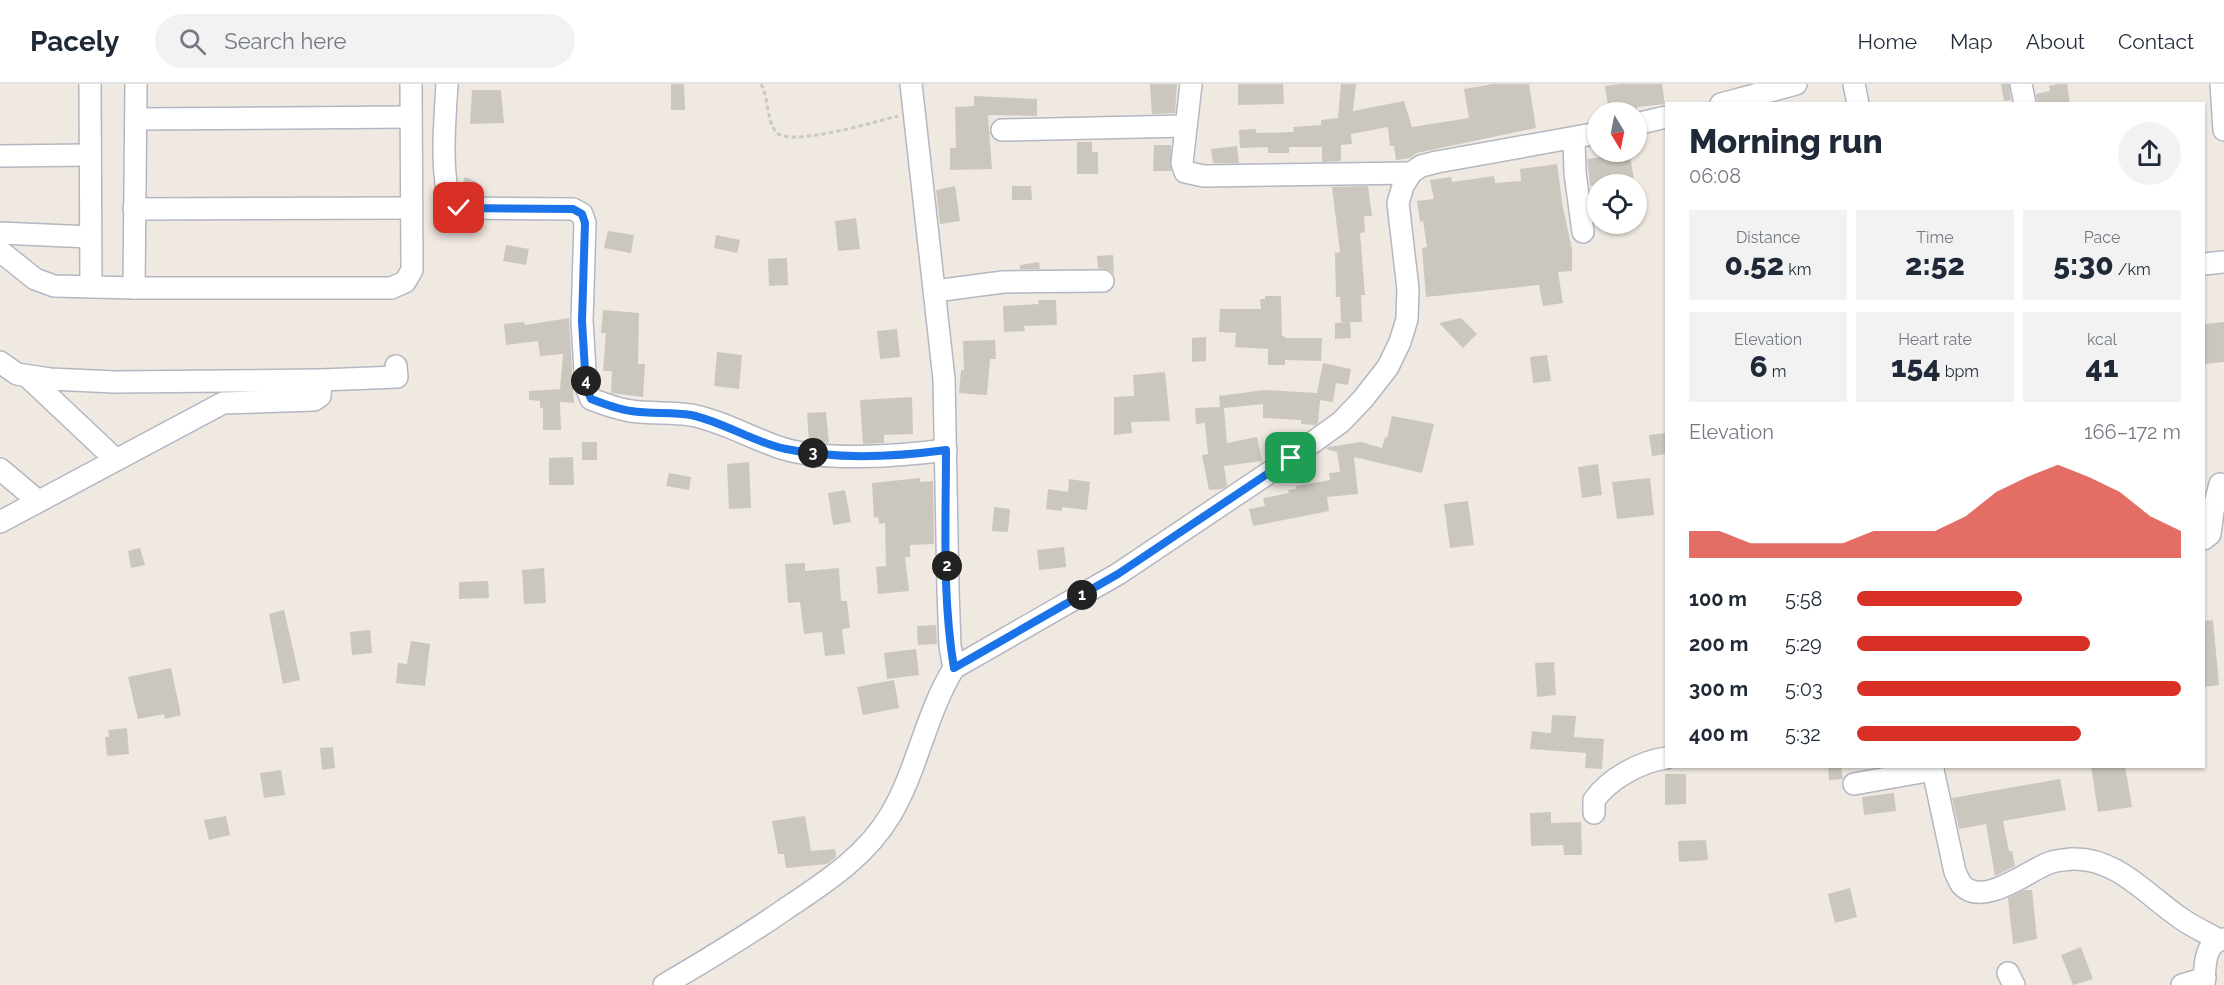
<!DOCTYPE html>
<meta charset="utf-8">
<style>
body{margin:0;font-family:Raleway,sans-serif;background:#f2f2f3;color:#1f2937;height:100vh;display:flex;flex-direction:column;font-size:22px;white-space:nowrap}
*{box-sizing:border-box;margin:0}
p{font-size:20px;color:#747a83}
.icon{flex:none;width:33px;height:33px;fill:none;stroke:currentColor;stroke-width:2;stroke-linecap:round;stroke-linejoin:round}
.map{position:relative;flex:1;overflow:hidden}
.sheet{position:absolute;left:1665px;top:18px;width:540px;height:666px;display:flex;flex-direction:column;background:#fff;border-radius:0px;box-shadow:0 2px 4px #0004}
.sheet>*{flex:none}
.needle{width:39px;rotate:170deg}
.buttons{position:absolute;left:1587px;top:18px;display:grid;gap:12px}
.buttons a{display:grid;place-items:center;width:60px;height:60px;border-radius:50%;background:#fff;box-shadow:0 2px 4px #0004;font-size:30px}
.pin{position:absolute;display:grid;place-items:center;width:51px;height:51px;color:#fff;margin:-26px;border-radius:12px;box-shadow:0 3px 9px #0006}
.km{position:absolute;width:30px;height:30px;margin:-15px;border-radius:50%;background:#222;color:#fff;font-size:16px;line-height:30px;text-align:center}
.round{display:grid;place-items:center;flex:none;width:63px;height:63px;border-radius:32px;background:#f2f2f3}
.overview{display:flex;align-items:center;justify-content:space-between;height:102px;padding:0 24px}
h1{font-size:33px;font-weight:800;line-height:45px}
.metrics{display:grid;grid-template-columns:repeat(3,1fr);gap:9px;height:102px;padding:6px 24px}
.metrics div{display:grid;align-content:center;border-radius:0px;background:#f2f2f3;text-align:center}
.metrics b{font-size:30px;font-weight:800}
.metrics small{font-size:16px;font-weight:400}
.metrics p{font-size:16px}
.chart{height:168px;padding:12px 24px}
.chart p{display:flex;justify-content:space-between}
.chart svg{width:100%;height:108px;margin-top:6px;fill:#d93025;opacity:.7}
ul{padding:0 24px;list-style:none;font-size:20px}
li{display:grid;grid-template-columns:96px 72px 1fr;align-items:center;height:45px}
li i{height:15px;border-radius:8px;background:#d93025}
header{display:flex;align-items:center;gap:36px;box-sizing:border-box;height:84px;padding:0 30px;background:#fff;border-bottom:2px solid #e0e1e3}
header strong{font-size:28px}
nav{display:flex;gap:33px;margin-inline-start:auto;font-size:21px}
.search{width:420px;height:54px;background:#f2f2f3;display:flex;align-items:center;gap:15px;box-sizing:border-box;padding:0 21px;border-radius:33px;color:#747a83;font-size:22px}
.map>svg:first-child{display:block}
</style>
<header>
<strong>Pacely</strong>
<div class="search"><svg class="icon" aria-label="search" viewBox="0 0 24 24"><circle cx="10" cy="10" r="6"/><path d="M15 15l6 6"/></svg>Search here</div>
<nav><a>Home</a><a>Map</a><a>About</a><a>Contact</a></nav>
</header>
<div class="map">
<svg width="2224" height="901" viewBox="0 0 2224 901">
<rect width="100%" height="100%" fill="#efe9e1"/>
<g fill="#cbc7bf">
<polygon points="671,0 684,0 685,26 671,26"/>
<polygon points="1150,0 1177,0 1175,29 1152,30"/>
<polygon points="1238,0 1283,0 1284,20 1238,21"/>
<polygon points="1341,0 1356,0 1353,27 1404,17 1412,43 1469,34 1464,5 1493,0 1529,0 1536,44 1417,69 1410,74 1396,76 1394,62 1390,62 1388,43 1351,50 1352,60 1341,61 1341,77 1322,78 1322,63 1289,63 1289,69 1268,69 1268,63 1240,64 1239,46 1256,45 1256,49 1294,48 1293,43 1321,41 1321,36 1338,34"/>
<polygon points="1621,0 1662,0 1665,20 1637,23 1637,27 1631,28 1609,28 1605,2"/>
<polygon points="2001,0 2009,0 2011,16 2004,17"/>
<polygon points="2059,0 2067,0 2070,20 2037,20 2036,10 2050,7 2049,2"/>
<polygon points="472,6 501,6 504,39 470,40"/>
<polygon points="974,12 1037,15 1037,32 988,31 992,85 950,86 950,64 956,64 955,23 974,22"/>
<polygon points="1077,58 1092,58 1092,68 1098,68 1098,90 1077,90"/>
<polygon points="1154,61 1171,61 1171,87 1153,87"/>
<polygon points="1237,62 1239,79 1213,79 1211,65"/>
<polygon points="1608,68 1629,68 1634,94 1590,102 1587,75 1608,72"/>
<polygon points="1557,80 1563,124 1572,165 1572,187 1558,188 1563,219 1543,222 1539,201 1426,213 1422,164 1427,163 1423,137 1420,138 1417,117 1434,115 1430,96 1451,93 1452,98 1494,92 1495,99 1521,97 1520,85"/>
<polygon points="465,93 477,98 471,111 460,107 460,104"/>
<polygon points="955,102 960,137 940,140 936,106"/>
<polygon points="1012,102 1031,102 1032,116 1012,116"/>
<polygon points="1368,102 1372,132 1364,132 1365,148 1360,149 1365,211 1361,211 1362,238 1350,238 1351,254 1335,255 1335,239 1348,238 1341,238 1340,213 1336,213 1335,169 1340,168 1332,103"/>
<polygon points="856,134 860,165 838,167 835,137"/>
<polygon points="608,147 634,151 631,169 604,164"/>
<polygon points="716,151 740,156 737,169 714,164"/>
<polygon points="506,161 529,165 526,181 503,177"/>
<polygon points="1113,171 1114,190 1109,186 1098,184 1097,172"/>
<polygon points="787,174 788,201 769,202 768,175"/>
<polygon points="1039,178 1040,185 1020,185 1020,181"/>
<polygon points="1265,212 1281,212 1282,252 1284,252 1285,254 1322,254 1321,277 1285,276 1285,281 1268,281 1268,265 1235,263 1236,249 1219,248 1220,225 1261,225 1260,215 1265,215"/>
<polygon points="1038,216 1056,216 1057,241 1024,242 1025,247 1004,248 1003,222 1039,220"/>
<polygon points="603,226 639,229 638,280 645,280 643,313 611,309 612,287 603,287 606,249 601,249"/>
<polygon points="569,234 574,319 560,318 561,346 543,346 543,324 540,324 540,317 529,316 529,307 560,305 563,270 540,272 538,257 506,261 504,240 524,238 525,241"/>
<polygon points="1461,234 1477,250 1463,264 1439,239"/>
<polygon points="2224,238 2224,278 2204,280 2204,240"/>
<polygon points="897,245 900,273 880,275 877,247"/>
<polygon points="1206,253 1206,277 1192,278 1192,254"/>
<polygon points="995,256 996,275 990,275 987,311 959,309 961,286 964,286 963,257"/>
<polygon points="717,268 742,271 739,305 714,302"/>
<polygon points="1547,271 1551,297 1533,299 1530,273"/>
<polygon points="1323,279 1351,285 1348,301 1336,299 1333,318 1320,316 1318,339 1315,341 1301,340 1301,336 1263,334 1263,320 1224,324 1227,359 1257,353 1262,377 1224,382 1227,402 1222,405 1209,406 1202,371 1208,370 1205,339 1196,340 1195,324 1220,323 1219,312 1264,306 1317,309"/>
<polygon points="1165,288 1170,337 1131,338 1132,349 1114,351 1114,313 1134,312 1133,291"/>
<polygon points="912,313 913,350 884,351 884,359 863,360 860,316"/>
<polygon points="826,328 829,359 809,357 807,329"/>
<polygon points="1392,332 1434,340 1422,389 1354,373 1358,410 1327,413 1329,427 1253,442 1249,425 1265,422 1263,414 1289,409 1288,406 1296,405 1296,402 1330,396 1329,389 1340,388 1337,368 1326,365 1328,363 1361,358 1382,364 1385,353 1387,354"/>
<polygon points="1666,349 1666,370 1652,372 1649,351"/>
<rect x="582" y="358" width="15" height="18"/>
<polygon points="573,373 574,401 549,401 549,374"/>
<polygon points="749,378 751,424 729,425 727,380"/>
<polygon points="1598,380 1602,411 1582,414 1578,383"/>
<polygon points="669,389 691,393 689,406 666,402"/>
<polygon points="920,394 920,398 933,397 934,460 910,461 910,473 905,473 909,507 878,510 876,483 886,482 885,439 879,440 878,433 874,434 872,399"/>
<polygon points="1650,394 1654,431 1617,435 1612,398"/>
<polygon points="1069,395 1090,398 1087,426 1062,423 1062,427 1046,425 1048,405 1068,408"/>
<polygon points="845,406 851,438 833,441 828,409"/>
<polygon points="1468,417 1474,461 1450,464 1444,420"/>
<polygon points="994,423 1010,425 1008,448 992,447"/>
<polygon points="1064,463 1066,483 1039,486 1037,466"/>
<polygon points="140,464 145,481 131,484 128,467"/>
<polygon points="805,479 805,487 839,484 841,517 847,517 850,544 842,545 845,570 825,572 822,548 804,550 800,518 788,519 785,480"/>
<polygon points="544,484 546,519 524,520 522,486"/>
<polygon points="488,497 489,514 459,515 459,498"/>
<polygon points="284,526 300,596 283,600 269,530"/>
<polygon points="2213,536 2219,601 2204,603 2204,537"/>
<polygon points="936,541 937,560 918,561 917,542"/>
<polygon points="370,546 372,569 352,571 350,548"/>
<polygon points="411,557 430,560 425,602 396,599 398,579 407,580"/>
<polygon points="916,565 919,591 887,595 884,569"/>
<polygon points="1554,578 1556,611 1537,613 1535,579"/>
<polygon points="171,584 181,631 165,635 164,630 138,635 128,593"/>
<polygon points="894,596 899,624 863,631 857,603"/>
<polygon points="1552,631 1576,632 1574,653 1604,655 1602,685 1585,684 1586,669 1530,665 1532,647 1551,649"/>
<polygon points="127,644 129,670 107,672 105,653 109,653 108,646"/>
<polygon points="333,663 335,684 322,686 320,664"/>
<polygon points="1828,682 1841,682 1843,695 1829,696"/>
<polygon points="2091,682 2125,682 2132,723 2098,728"/>
<polygon points="281,686 285,711 264,714 260,689"/>
<polygon points="1665,690 1686,690 1686,720 1665,721"/>
<polygon points="2060,695 2066,726 2003,737 2009,767 2012,767 2015,782 1995,792 1986,740 1959,745 1952,714"/>
<polygon points="1894,709 1896,727 1864,731 1862,713"/>
<polygon points="1551,728 1551,739 1581,738 1582,771 1564,771 1563,761 1531,762 1530,729"/>
<polygon points="226,732 230,751 209,756 204,736"/>
<polygon points="805,732 811,767 835,765 836,773 827,780 786,784 784,770 778,770 772,737"/>
<polygon points="1706,756 1708,776 1679,778 1678,757"/>
<polygon points="1850,804 1857,833 1835,839 1828,810"/>
<polygon points="2024,806 2032,806 2037,855 2013,860 2008,814"/>
<polygon points="2081,863 2093,895 2073,901 2061,871"/>
</g>
<g fill="none" stroke-linecap="round" stroke-linejoin="round">
<g stroke="#b4b7c1" stroke-width="24">
<g id="minor">
<polyline points="90,0 91,203"/>
<path d="M447 0C445 36 440 84 450 119L459 124 573 125 582 130 585 139 582 237 586 303 591 315C604 320 617 325 631 327 651 330 671 328 691 331 722 337 751 354 781 364 825 378 900 372 946 366"/>
<polyline points="911,0 944,295 948,506 950,562 954,584"/>
<polyline points="1191,0 1182,79 1185,88 1204,92 1411,89"/>
<polyline points="1854,0 1858,20"/>
<polyline points="2021,0 2025,20"/>
<polyline points="2221,0 2224,46"/>
<polyline points="1721,20 1796,0"/>
<polyline points="137,35 410,33"/>
<polyline points="1636,40 1666,33"/>
<polyline points="1002,46 1185,42"/>
<polyline points="1574,55 1575,89 1583,148"/>
<polyline points="0,72 90,71"/>
<polyline points="134,125 410,124"/>
<polyline points="0,149 90,153"/>
<polyline points="0,167 35,195 54,202 134,204 391,204 405,198 412,186 411,0"/>
<polyline points="2204,180 2224,178"/>
<polyline points="134,204 136,0"/>
<polyline points="935,207 1003,198 1103,197"/>
<polyline points="0,278 17,290 50,295 115,298 321,296 320,312 314,316 223,319 0,438"/>
<polyline points="27,292 115,375"/>
<polyline points="321,296 397,293 396,282"/>
<polyline points="0,385 38,417"/>
<polyline points="2204,455 2210,450 2213,427 2220,400"/>
<path d="M1933 686 1955 788C1957 792 1959 797 1961 800 1982 825 2029 786 2049 779 2056 776 2065 776 2072 775 2115 773 2146 810 2179 833 2191 842 2205 848 2219 856"/>
<polyline points="1854,700 1933,686 1933,682"/>
<path d="M1594 729V716C1610 694 1640 678 1666 674"/>
<polyline points="2008,889 2014,901"/>
<path d="M664 901C705 877 745 853 784 826 824 799 866 773 891 730 918 684 926 629 954 584L1118 490 1291 374 1341 338 1363 315 1388 283 1400 258 1407 235 1408 205 1398 119 1403 102 1411 89 1421 82 1437 78 1598 49"/>
<polyline points="2182,901 2205,894"/>
<path d="M2204 901C2205 885 2203 858 2224 855"/>
</g>
</g>
<path stroke="#c9c9c9" stroke-width="3" stroke-dasharray="4.5 3" stroke-linecap="butt" d="M761 0C769 14 766 35 776 48 790 64 877 37 898 32"/>
<use href="#minor" stroke="#fff" stroke-width="21"/>
</g>
<g fill="none" stroke-linecap="round" stroke-linejoin="round">
<g stroke="#fff" stroke-width="12">
<path id="route" d="M459 124 573 125 582 130 585 139 582 237 586 303 591 315C604 320 617 325 631 327 651 330 671 328 691 331 724 338 752 358 786 365 838 376 894 373 946 366 946 438 942 513 954 584L1118 490 1291 374"/>
</g>
<use href="#route" stroke="#1a73e8" stroke-width="8"/>
</g>
</svg>
<div class="buttons">
<a><svg class="needle" viewBox="-14 -14 28 28"><path d="M0-13l5 13h-10z" fill="#e53935"/><path d="M0 13l5-13h-10z" fill="#747a83"/></svg></a>
<a><svg class="icon" aria-label="locate" viewBox="0 0 24 24"><circle cx="12" cy="12" r="6"/><path d="M12 2v4M12 18v4M2 12h4M18 12h4"/></svg></a>
</div>
<div class="pin" style="left:1291px;top:374px;background:#1e9e55"><svg class="icon" aria-label="arrive" viewBox="0 0 24 24"><path d="M6 21V4h12l-3 4 3 4H6"/></svg></div>
<div class="pin" style="left:459px;top:124px;background:#d93025"><svg class="icon" aria-label="check" viewBox="0 0 24 24"><path d="M5 12l5 5 9-10"/></svg></div>
<b class="km" style="left:1082px;top:511px">1</b>
<b class="km" style="left:947px;top:482px">2</b>
<b class="km" style="left:813px;top:369px">3</b>
<b class="km" style="left:586px;top:297px">4</b>
<section class="sheet">
<div class="overview"><div><h1>Morning run</h1><p>06:08</p></div><a class="round"><svg class="icon" aria-label="share" viewBox="0 0 24 24"><path d="M12 15V3M7 8l5-5 5 5M5 13v7h14v-7"/></svg></a></div>
<div class="metrics">
<div><p>Distance</p><b>0.52<small> km</small></b></div>
<div><p>Time</p><b>2:52</b></div>
<div><p>Pace</p><b>5:30<small> /km</small></b></div>
</div>
<div class="metrics">
<div><p>Elevation</p><b>6<small> m</small></b></div>
<div><p>Heart rate</p><b>154<small> bpm</small></b></div>
<div><p>kcal</p><b>41</b></div>
</div>
<div class="chart"><p><span>Elevation</span>166–172 m</p>
<svg viewBox="0 0 160 44" preserveAspectRatio="none"><path d="M0 44V33L10 33L20 38L30 38L40 38L50 38L60 33L70 33L80 33L90 27L100 17L110 11L120 6L130 11L140 17L150 27L160 33V44z"/></svg>
</div>
<ul>
<li><b>100 m</b>5:58<i style="width:51%"></i></li>
<li><b>200 m</b>5:29<i style="width:72%"></i></li>
<li><b>300 m</b>5:03<i style="width:100%"></i></li>
<li><b>400 m</b>5:32<i style="width:69%"></i></li>
</ul>
</section>
</div>
